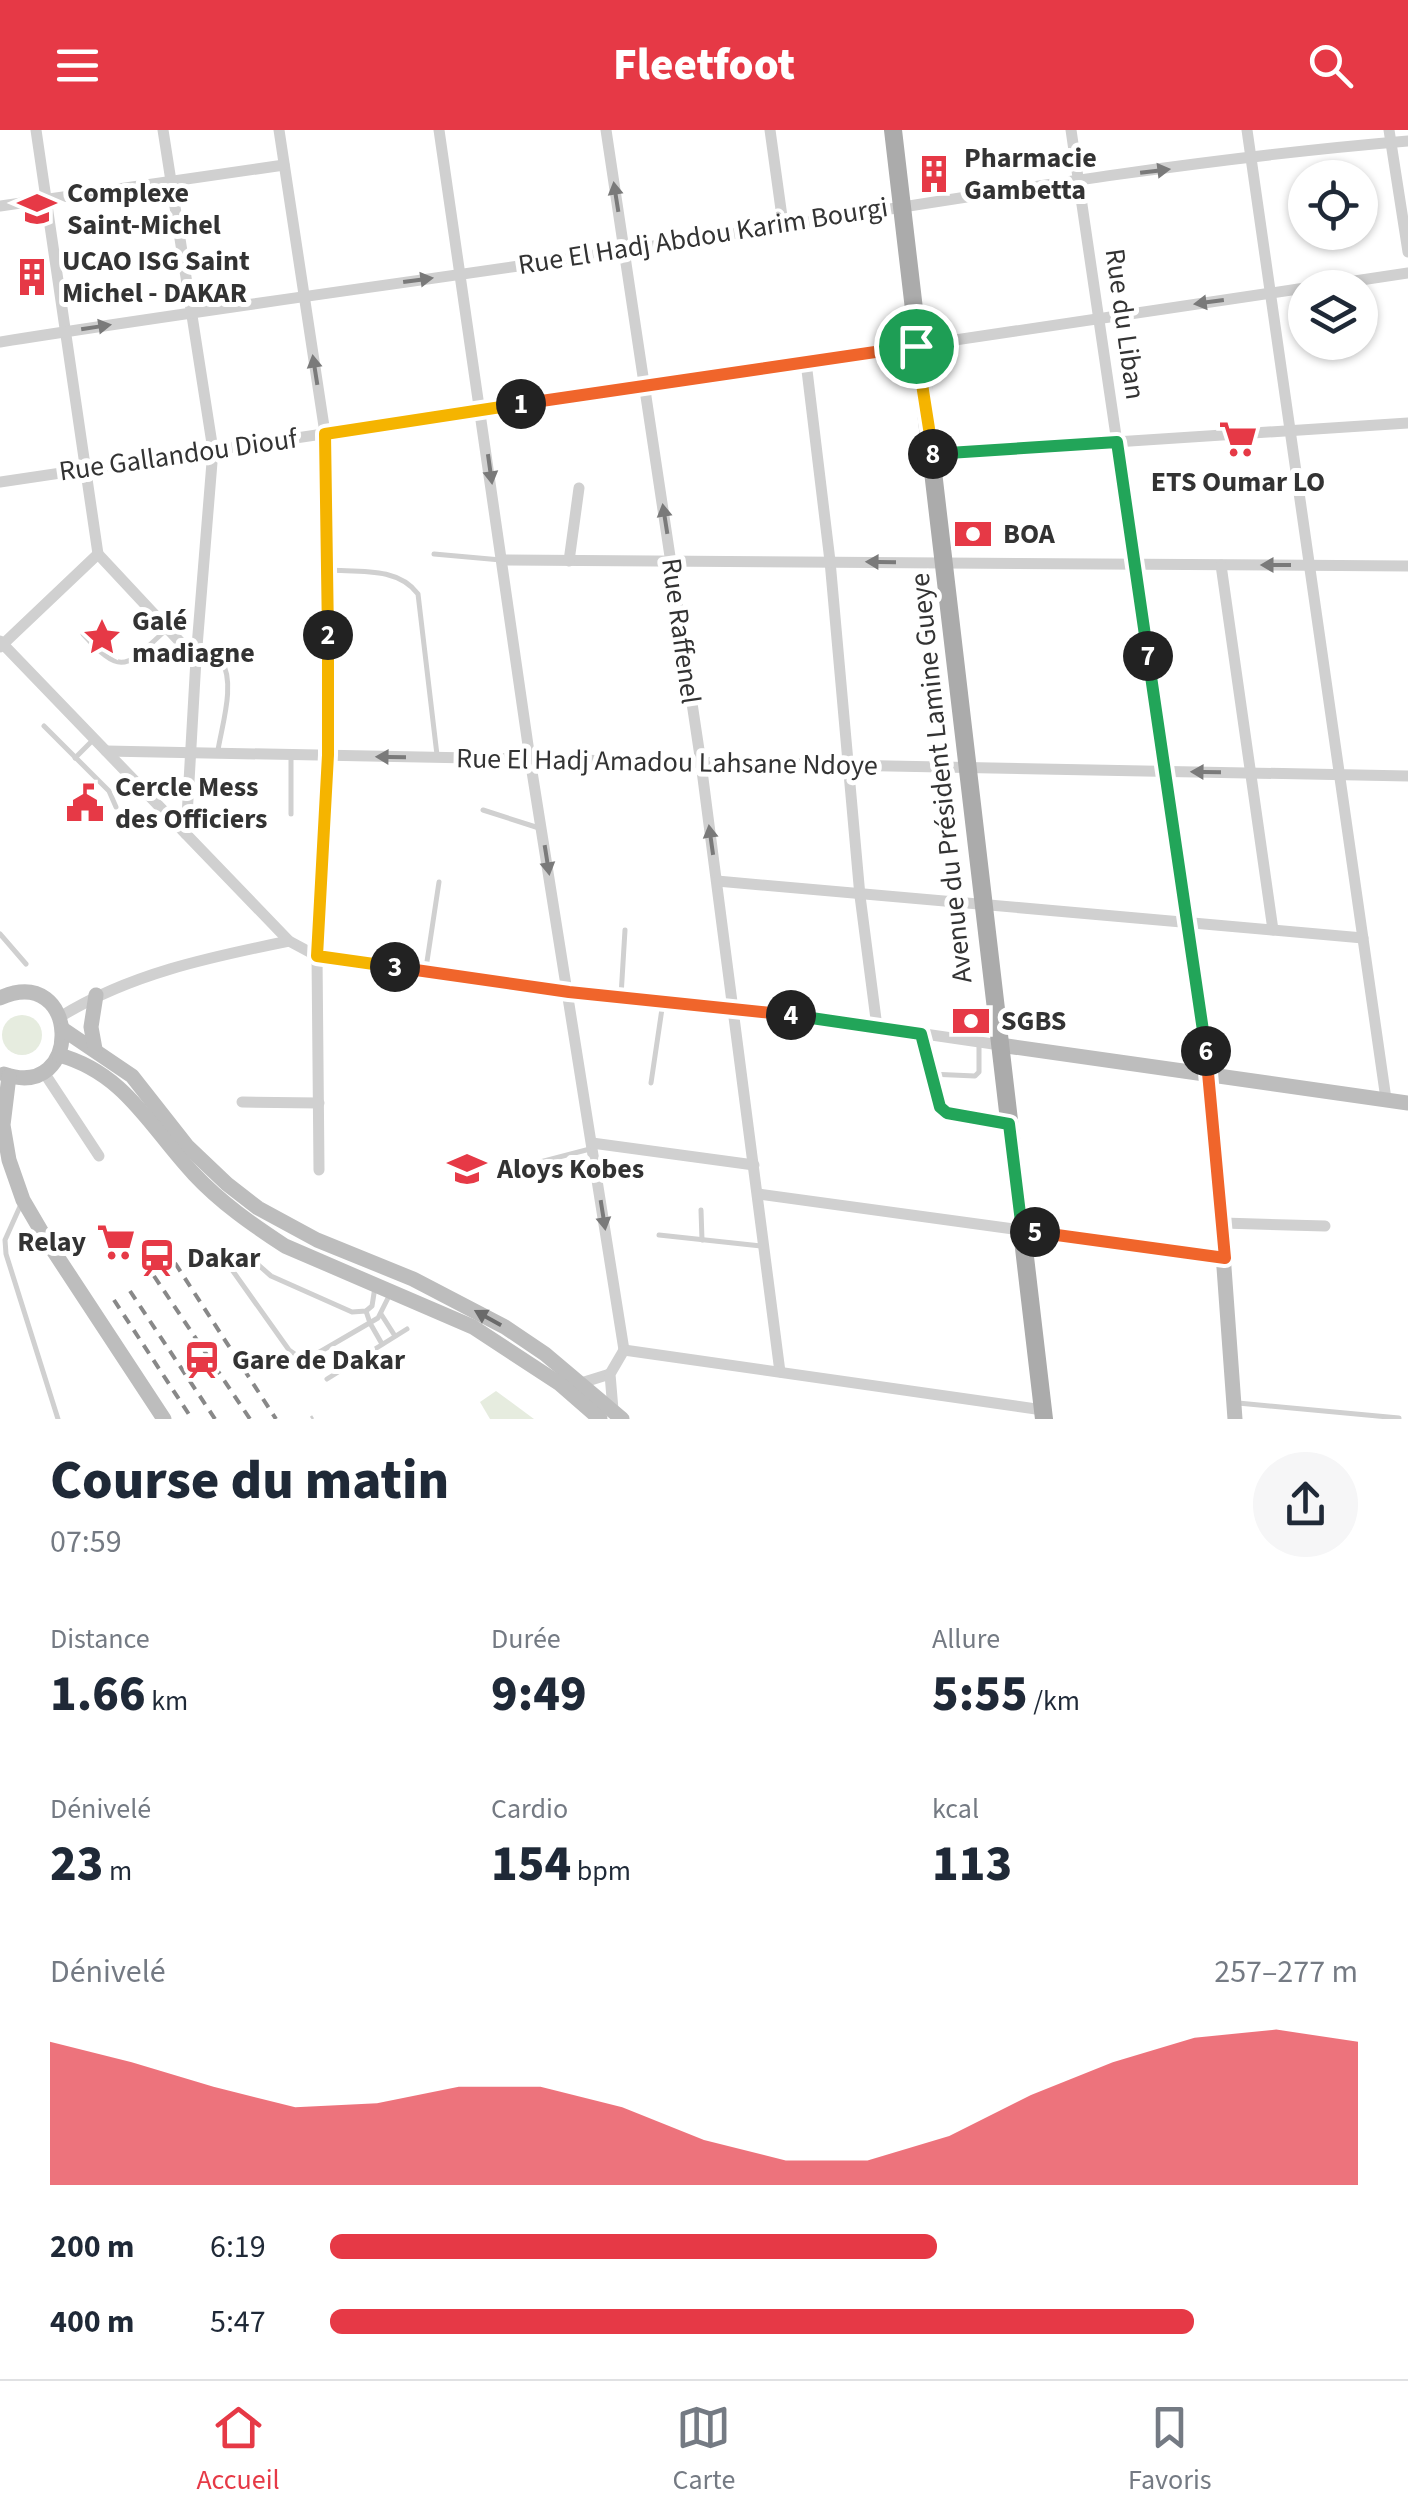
<!DOCTYPE html>
<html lang="fr">
<meta charset="utf-8">
<style>
body{margin:0;font-family:"Source Sans 3",sans-serif;background:#f6f6f7;color:#1f2937;height:100vh;display:flex;flex-direction:column;font-size:38px;white-space:nowrap}
*{box-sizing:border-box;margin:0}
p{font-size:32px;color:#747a83}
.icon{flex:none;width:55px;height:55px;fill:none;stroke:currentColor;stroke-width:2;stroke-linecap:round;stroke-linejoin:round}
.map{position:relative;height:1289px;overflow:hidden}
.details{display:flex;flex-direction:column;background:#fff;flex:1}
.details>*{flex:none}
.buttons{position:absolute;left:1288px;top:30px;display:grid;gap:20px}
.buttons a{display:grid;place-items:center;width:90px;height:90px;border-radius:50%;background:#fff;box-shadow:0 2px 8px #0004;font-size:50px}
.pin{position:absolute;display:grid;place-items:center;width:85px;height:85px;color:#fff;margin:-42px;border:5px solid #fff;border-radius:50%;box-shadow:0 2px 10px #0007}
.km{position:absolute;width:50px;height:50px;margin:-25px;border-radius:50%;background:#222;color:#fff;font-size:28px;line-height:50px;text-align:center}
.round{display:grid;place-items:center;flex:none;width:105px;height:105px;border-radius:52px;background:#f6f6f7}
.head{display:flex;align-items:center;justify-content:space-between;height:170px;padding:0 50px}
h1{font-size:55px;font-weight:800;line-height:75px}
.stats{display:grid;grid-template-columns:repeat(3,1fr);gap:15px;height:170px;padding:10px 50px}
.stats div{display:grid;align-content:center}
.stats b{font-size:50px;font-weight:800}
.stats small{font-size:28px;font-weight:400}
.stats p{font-size:28px}
.chart{height:280px;padding:20px 50px}
.chart p{display:flex;justify-content:space-between}
.chart svg{width:100%;height:180px;margin-top:10px;fill:#e63946;opacity:.7}
ul{padding:0 50px;list-style:none;font-size:32px}
li{display:grid;grid-template-columns:160px 120px 1fr;align-items:center;height:75px}
li i{height:25px;border-radius:12px;background:#e63946}
header{display:flex;justify-content:space-between;align-items:center;height:130px;padding:0 50px;background:#e63946;color:#fff;font-size:45px;font-weight:800}
.tabs{display:flex;justify-content:space-around;align-items:center;height:140px;border-top:2px solid #e0e1e3;background:#fff;font-size:28px;color:#747a83}
.tabs a{display:grid;justify-items:center;gap:5px}
.tabs .on{color:#e63946}
.map>svg:first-child{display:block}
</style>
<header><svg class="icon" aria-label="menu" viewBox="0 0 24 24"><path d="M4 6h16M4 12h16M4 18h16"/></svg>Fleetfoot<svg class="icon" aria-label="search" viewBox="0 0 24 24"><circle cx="10" cy="10" r="6"/><path d="M15 15l6 6"/></svg></header>
<div class="map">
<svg width="1408" height="1289" viewBox="0 0 1408 1289">
<rect width="100%" height="100%" fill="#fff"/>
<g fill="#e6ecdf">
<circle cx="22" cy="905" r="20"/>
<polygon points="496,1261 534,1289 490,1289 480,1272"/>
</g>
<g fill="none" stroke-linecap="round" stroke-linejoin="round">
<polyline stroke="#cdcdcd" stroke-width="2.5" stroke-dasharray="5 5" stroke-linecap="butt" points="311,1286 313,1289"/>
<g stroke="#d0d0d0" stroke-width="5">
<polyline points="434,424 501,430"/>
<path d="M329 440C360 442 398 437 418 464L437 625"/>
<path d="M83 504C123 548 126 536 166 500"/>
<path d="M199 529 221 530C236 552 222 595 218 620"/>
<polyline points="44,596 109,661 116,677"/>
<polyline points="75,628 92,611"/>
<polyline points="483,680 539,698"/>
<polyline points="291,684 291,627"/>
<polyline points="0,804 26,834"/>
<polyline points="426,838 439,752"/>
<polyline points="621,866 625,800"/>
<polyline points="921,905 940,977 947,983 1006,993"/>
<polyline points="930,944 975,946 979,942 979,915"/>
<polyline points="651,953 663,872"/>
<polyline points="505,1041 590,1019"/>
<polyline points="22,1072 5,1110 6,1124 58,1289"/>
<polyline points="701,1080 702,1110"/>
<polyline points="659,1105 761,1116"/>
<polyline points="375,1157 372,1176 366,1181 352,1182 271,1146 247,1125 235,1126 230,1137 289,1220 299,1227 311,1227 378,1188 390,1164"/>
<polyline points="366,1181 370,1193 382,1214"/>
<polyline points="381,1184 395,1206"/>
<polyline points="327,1249 407,1199"/>
<polyline points="1238,1273 1399,1288"/>
</g>
<g stroke="#d0d0d0" stroke-width="11">
<polyline points="36,0 98,424"/>
<polyline points="163,0 213,320 196,529 186,704"/>
<polyline points="279,0 325,303 329,440 328,625 317,826 319,1040"/>
<polyline points="439,0 530,629 624,1220"/>
<polyline points="606,0 701,633 780,1242"/>
<polyline points="770,0 783,94"/>
<polyline points="1071,0 1210,945"/>
<polyline points="1247,0 1386,969"/>
<polyline points="1389,0 1408,122"/>
<polyline points="0,76 284,35"/>
<polyline points="1308,158 1408,143"/>
<path d="M0 212C207 179 414 152 621 121 883 82 1144 33 1408 11"/>
<polyline points="806,232 830,431 860,766 877,897"/>
<polyline points="932,324 1408,293"/>
<polyline points="0,352 1305,158"/>
<polyline points="98,424 196,529"/>
<polyline points="503,430 1408,436"/>
<polyline points="569,431 579,358"/>
<polyline points="1221,435 1273,800"/>
<polyline points="0,511 289,811 317,826 569,862 733,876 1000,915"/>
<polyline points="0,517 98,424"/>
<polyline points="106,621 1408,646"/>
<polyline points="717,751 1363,808"/>
<path d="M60 887C129 844 210 827 289 811"/>
<polyline points="43,941 99,1026"/>
<polyline points="242,972 319,973"/>
<polyline points="592,1013 754,1035"/>
<polyline points="758,1064 1225,1128"/>
<polyline points="1223,1093 1325,1096"/>
<polyline points="624,1220 1043,1280"/>
<polyline points="581,1253 610,1244"/>
<polyline points="613,1280 610,1244 624,1220"/>
</g>
<g stroke="#bdbdbd" stroke-width="15">
<path d="M0 868C80 832 84 972 4 944"/>
<polyline points="64,900 132,946 187,1016 227,1054 258,1078 317,1110 413,1149 505,1197 545,1224 622,1289"/>
<polyline points="1000,915 1408,973"/>
<polyline points="95,919 91,897 96,865"/>
<path d="M59 925C125 943 150 997 194 1044 221 1073 253 1095 285 1116L473 1197 560 1254 600 1289"/>
<polyline points="1210,945 1235,1289"/>
<polyline points="9,946 3,995 9,1030 23,1070 47,1111 164,1289"/>
</g>
<polyline stroke="#ababab" stroke-width="18" points="893,0 1044,1289"/>
<g stroke="#888" stroke-width="4" stroke-dasharray="10 8" stroke-linecap="butt">
<polyline points="175,1133 276,1289"/>
<polyline points="154,1146 250,1289"/>
<polyline points="130,1161 215,1289"/>
<polyline points="114,1170 192,1289"/>
</g>
</g>
<defs><path id="oneway-solid" d="M-6-.8H1V-3.2L6.5 0L1 3.2V.8H-6Z" transform="scale(2.5)"/></defs>
<g fill="#7a7a7a">
<use href="#oneway-solid" transform="translate(1155 41) rotate(-7)"/>
<use href="#oneway-solid" transform="translate(616 67) rotate(-99)"/>
<use href="#oneway-solid" transform="translate(418 150) rotate(-8)"/>
<use href="#oneway-solid" transform="translate(1209 172) rotate(172)"/>
<use href="#oneway-solid" transform="translate(96 197) rotate(-9)"/>
<use href="#oneway-solid" transform="translate(315 240) rotate(-99)"/>
<use href="#oneway-solid" transform="translate(490 339) rotate(82)"/>
<use href="#oneway-solid" transform="translate(665 389) rotate(-99)"/>
<use href="#oneway-solid" transform="translate(881 432) rotate(-179)"/>
<use href="#oneway-solid" transform="translate(1276 435) rotate(-180)"/>
<use href="#oneway-solid" transform="translate(391 627) rotate(-179)"/>
<use href="#oneway-solid" transform="translate(1206 642) rotate(-179)"/>
<use href="#oneway-solid" transform="translate(711 710) rotate(-98)"/>
<use href="#oneway-solid" transform="translate(547 730) rotate(81)"/>
<use href="#oneway-solid" transform="translate(603 1085) rotate(81)"/>
</g>
<use fill="#6a6a6a" href="#oneway-solid" transform="translate(488 1188) rotate(-151)"/>
<g fill="none" stroke-linecap="round" stroke-linejoin="round">
<g stroke="#fff" stroke-width="20">
<polyline id="split-1" points="521,274 916,216"/>
</g>
<g stroke="#fff" stroke-width="20">
<polyline id="split-2" points="328,505 325,304 521,274"/>
</g>
<g stroke="#fff" stroke-width="20">
<polyline id="split-3" points="328,505 328,625 317,826 395,837"/>
</g>
<g stroke="#fff" stroke-width="20">
<polyline id="split-4" points="395,837 569,862 791,885"/>
</g>
<g stroke="#fff" stroke-width="20">
<polyline id="split-5" points="791,885 921,904 940,977 947,983 1009,994 1022,1100 1035,1102"/>
</g>
<g stroke="#fff" stroke-width="20">
<polyline id="split-6" points="1035,1102 1225,1128 1206,921"/>
</g>
<g stroke="#fff" stroke-width="20">
<polyline id="split-7" points="1148,526 1206,921"/>
</g>
<g stroke="#fff" stroke-width="20">
<polyline id="split-8" points="933,324 1117,312 1148,526"/>
</g>
<g stroke="#fff" stroke-width="20">
<polyline id="split-9" points="916,216 933,324"/>
</g>
<use href="#split-1" stroke="#f0652b" stroke-width="12"/>
<use href="#split-2" stroke="#f5b400" stroke-width="12"/>
<use href="#split-3" stroke="#f5b400" stroke-width="12"/>
<use href="#split-4" stroke="#f0652b" stroke-width="12"/>
<use href="#split-5" stroke="#22a559" stroke-width="12"/>
<use href="#split-6" stroke="#f0652b" stroke-width="12"/>
<use href="#split-7" stroke="#22a559" stroke-width="12"/>
<use href="#split-8" stroke="#22a559" stroke-width="12"/>
<use href="#split-9" stroke="#f5b400" stroke-width="12"/>
</g>
<defs>
<g id="building-bare" transform="scale(3)"><path d="M-4-6H4V6H1V3H-1V6H-4ZM-2.5-4.3h1.7v1.8h-1.7ZM.8-4.3h1.7v1.8H.8ZM-2.5-1h1.7V.8h-1.7ZM.8-1h1.7V.8H.8Z" fill="#e63946" stroke="#fff" stroke-width="2.5" paint-order="stroke"/></g>
<g id="university-bare" transform="scale(3)"><path d="M0-5L7-2L0 1L-7-2ZM-4 1L0 2.5L4 1V4Q0 6-4 4Z" fill="#e63946" stroke="#fff" stroke-width="2.5" paint-order="stroke"/></g>
<g id="supermarket-bare" transform="scale(3)"><path d="M-6-5.5h2.5l.6 2H6L4.5 2H-2.5L-4.4-4H-6ZM-1.5 3.2a1.3 1.3 0 1 0 .1 0ZM3 3.2a1.3 1.3 0 1 0 .1 0Z" fill="#e63946" stroke="#fff" stroke-width="2.5" paint-order="stroke"/></g>
<g id="bank-bare" transform="scale(3)"><path d="M-6-4H6V4H-6ZM0-2.3a2.3 2.3 0 1 0 0 4.6a2.3 2.3 0 1 0 0-4.6Z" fill="#e63946" stroke="#fff" stroke-width="2.5" paint-order="stroke"/></g>
<g id="sight-bare" transform="scale(3)"><path d="M0-6L1.8-2.2L6-1.7L2.9 1.2L3.7 5.4L0 3.3L-3.7 5.4L-2.9 1.2L-6-1.7L-1.8-2.2Z" fill="#e63946" stroke="#fff" stroke-width="2.5" paint-order="stroke"/></g>
<g id="civic-bare" transform="scale(3)"><path d="M-.6-6.5H3V-4.5H.6V-3L4-1V1h2V6H-6V1h2V-1L-.6-3ZM-1.2 2.5V6h2.4V2.5Z" fill="#e63946" stroke="#fff" stroke-width="2.5" paint-order="stroke"/></g>
<g id="school-bare" transform="scale(3)"><path d="M0-5L7-2L0 1L-7-2ZM-4 1L0 2.5L4 1V4Q0 6-4 4Z" fill="#e63946" stroke="#fff" stroke-width="2.5" paint-order="stroke"/></g>
<g id="station-bare" transform="scale(3)"><path d="M-3-6H3Q5-6 5-4V2Q5 4 3 4L4.5 6H3L1.5 4h-3L-3 6H-4.5L-3 4Q-5 4-5 2V-4Q-5-6-3-6ZM-3.5-4v3h7v-3ZM-3.5 1v1.5H-2V1ZM2 1v1.5H3.5V1Z" fill="#e63946" stroke="#fff" stroke-width="2.5" paint-order="stroke"/></g>
</defs>
<g fill-rule="evenodd">
<use href="#building-bare" x="934" y="44"/>
<use href="#university-bare" x="37" y="79"/>
<use href="#building-bare" x="32" y="147"/>
<use href="#supermarket-bare" x="1238" y="309"/>
<use href="#bank-bare" x="973" y="404"/>
<use href="#sight-bare" x="102" y="507"/>
<use href="#civic-bare" x="85" y="673"/>
<use href="#bank-bare" x="971" y="891"/>
<use href="#school-bare" x="467" y="1039"/>
<use href="#supermarket-bare" x="116" y="1112"/>
<use href="#station-bare" x="157" y="1128"/>
<use href="#station-bare" x="202" y="1230"/>
</g>
<g text-anchor="middle" dominant-baseline="central" stroke-width="10" stroke-linejoin="round" paint-order="stroke">
<g font-size="28" font-weight="bold" fill="#333" stroke="#fff" text-anchor="start">
<text x="964" y="28">Pharmacie<tspan x="964" dy="32">Gambetta</tspan></text>
<text x="67" y="63">Complexe<tspan x="67" dy="32">Saint-Michel</tspan></text>
<text x="62" y="131">UCAO ISG Saint<tspan x="62" dy="32">Michel - DAKAR</tspan></text>
<text x="1238" y="352" text-anchor="middle">ETS Oumar LO</text>
<text x="1003" y="404">BOA</text>
<text x="132" y="491">Galé<tspan x="132" dy="32">madiagne</tspan></text>
<text x="115" y="657">Cercle Mess<tspan x="115" dy="32">des Officiers</tspan></text>
<text x="1001" y="891">SGBS</text>
<text x="497" y="1039">Aloys Kobes</text>
<text x="86" y="1112" text-anchor="end">Relay</text>
<text x="187" y="1128">Dakar</text>
<text x="232" y="1230">Gare de Dakar</text>
</g>
<g font-size="28" fill="#333" stroke="#fff">
<text transform="translate(703 106) rotate(-9)">Rue El Hadj Abdou Karim Bourgi</text>
<text transform="translate(1125 194) rotate(82)">Rue du Liban</text>
<text transform="translate(178 325) rotate(-8)">Rue Gallandou Diouf</text>
<text transform="translate(681 501) rotate(82)">Rue Raffenel</text>
<text transform="translate(667 632) rotate(1)">Rue El Hadj Amadou Lahsane Ndoye</text>
<text transform="translate(941 648) rotate(-96)">Avenue du Président Lamine Gueye</text>
</g>
</g>
</svg>
<div class="buttons">
<a><svg class="icon" aria-label="locate" viewBox="0 0 24 24"><circle cx="12" cy="12" r="6"/><path d="M12 2v4M12 18v4M2 12h4M18 12h4"/></svg></a>
<a><svg class="icon" aria-label="layers" viewBox="0 0 24 24"><path d="M12 4l9 5-9 5-9-5zM3 14l9 5 9-5"/></svg></a>
</div>
<div class="pin" style="left:916px;top:216px;background:#1e9e55"><svg class="icon" aria-label="arrive" viewBox="0 0 24 24"><path d="M6 21V4h12l-3 4 3 4H6"/></svg></div>
<b class="km" style="left:521px;top:274px">1</b>
<b class="km" style="left:328px;top:505px">2</b>
<b class="km" style="left:395px;top:837px">3</b>
<b class="km" style="left:791px;top:885px">4</b>
<b class="km" style="left:1035px;top:1102px">5</b>
<b class="km" style="left:1206px;top:921px">6</b>
<b class="km" style="left:1148px;top:526px">7</b>
<b class="km" style="left:933px;top:324px">8</b>
</div>
<section class="details">
<div class="head"><div><h1>Course du matin</h1><p>07:59</p></div><a class="round"><svg class="icon" aria-label="share" viewBox="0 0 24 24"><path d="M12 15V3M7 8l5-5 5 5M5 13v7h14v-7"/></svg></a></div>
<div class="stats">
<div><p>Distance</p><b>1.66<small> km</small></b></div>
<div><p>Durée</p><b>9:49</b></div>
<div><p>Allure</p><b>5:55<small> /km</small></b></div>
</div>
<div class="stats">
<div><p>Dénivelé</p><b>23<small> m</small></b></div>
<div><p>Cardio</p><b>154<small> bpm</small></b></div>
<div><p>kcal</p><b>113</b></div>
</div>
<div class="chart"><p><span>Dénivelé</span>257–277 m</p>
<svg viewBox="0 0 160 44" preserveAspectRatio="none"><path d="M0 44V9L10 14L20 20L30 25L40 24L50 20L60 20L70 25L80 33L90 38L100 38L110 32L120 22L130 14L140 8L150 6L160 9V44z"/></svg>
</div>
<ul>
<li><b>200 m</b>6:19<i style="width:59%"></i></li>
<li><b>400 m</b>5:47<i style="width:84%"></i></li>
</ul>
</section>
<nav class="tabs">
<a class="on"><svg class="icon" aria-label="home" viewBox="0 0 24 24"><path d="M3 11l9-7 9 7M6 9v11h12V9"/></svg>Accueil</a>
<a><svg class="icon" aria-label="map" viewBox="0 0 24 24"><path d="M3 6l6-2 6 2 6-2v14l-6 2-6-2-6 2zM9 4v14M15 6v14"/></svg>Carte</a>
<a><svg class="icon" aria-label="saved" viewBox="0 0 24 24"><path d="M7 4h10v16l-5-4-5 4z"/></svg>Favoris</a>
</nav>
